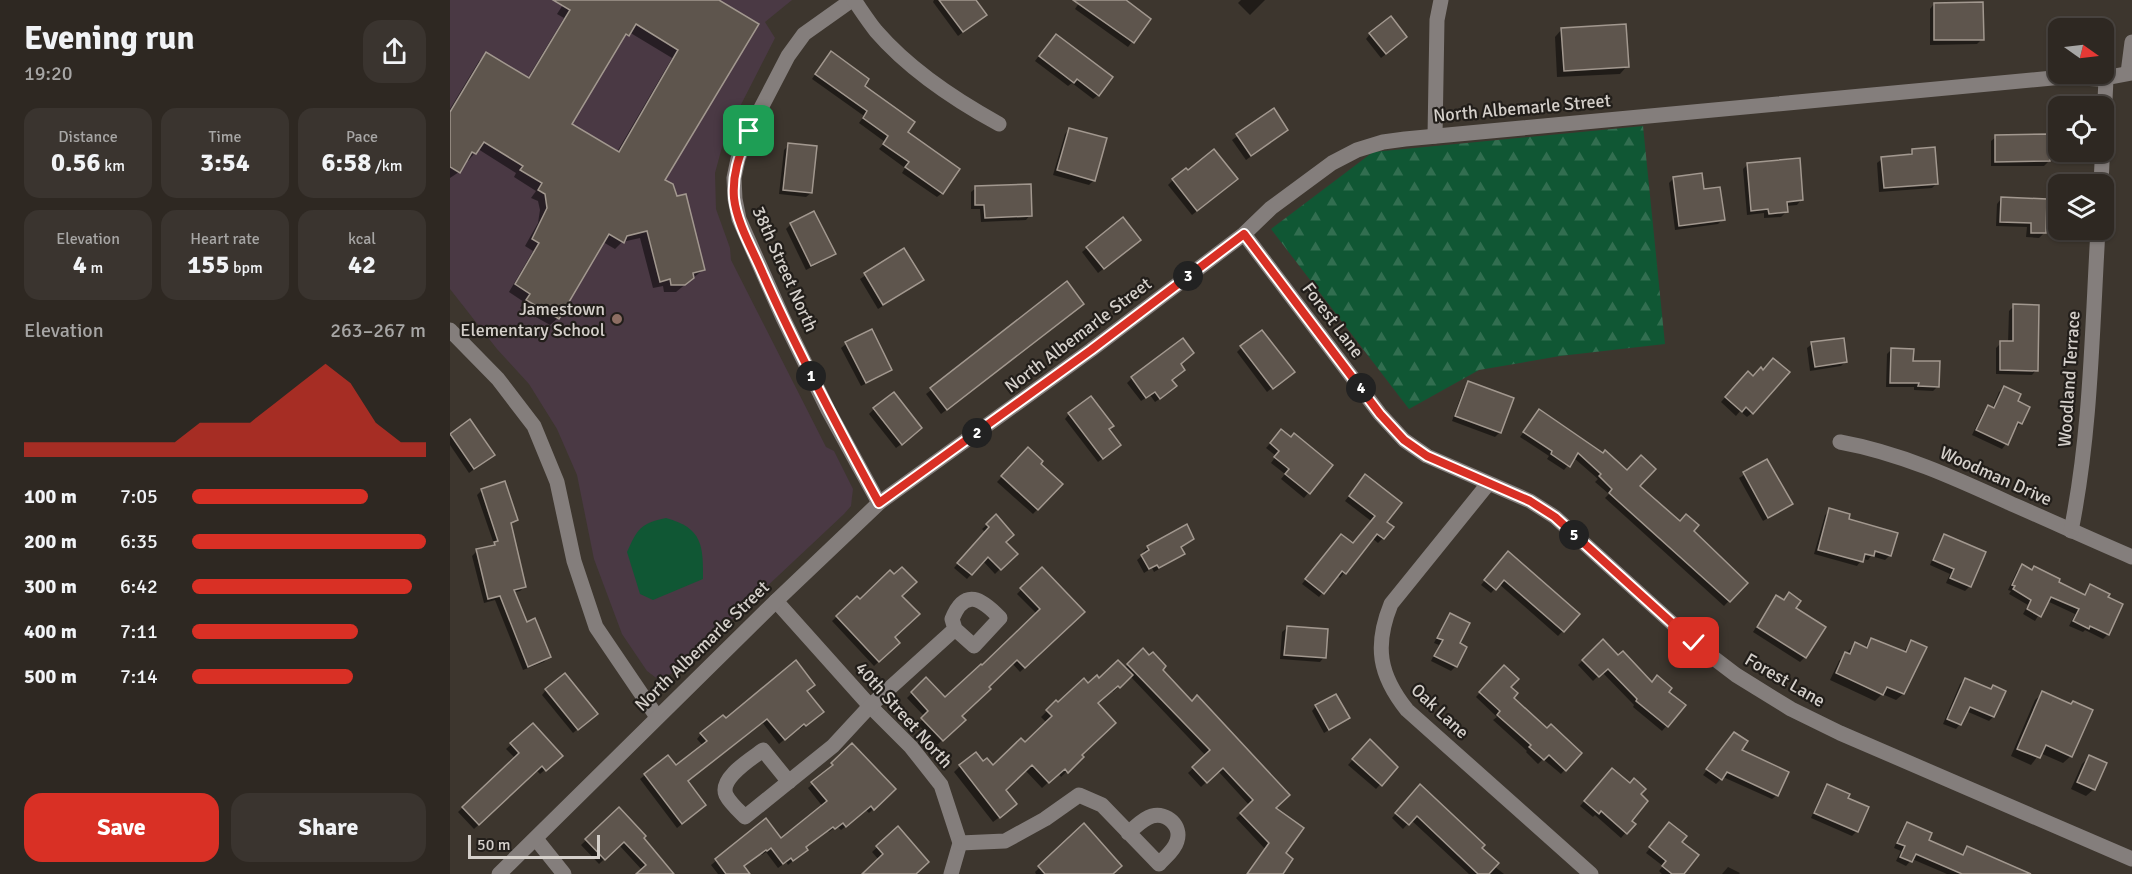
<!DOCTYPE html>
<meta charset="utf-8">
<style>
body{margin:0;font-family:Signika,sans-serif;background:#3a342f;color:#f1f3f6;height:100vh;display:flex;flex-direction:column;font-size:22px;white-space:nowrap}
*{box-sizing:border-box;margin:0}
p{font-size:20px;color:#a7a6a5}
.icon{flex:none;width:33px;height:33px;fill:none;stroke:currentColor;stroke-width:2;stroke-linecap:round;stroke-linejoin:round}
.map{position:relative;flex:1;overflow:hidden}
.drawer{display:flex;flex-direction:column;background:#2e2822;width:450px}
.drawer>*{flex:none}
.needle{width:39px;rotate:104deg}
.controls{position:absolute;left:1598px;top:18px;display:grid;gap:12px}
.controls a{display:grid;place-items:center;width:66px;height:66px;border-radius:12px;background:#2e2822;box-shadow:0 2px 4px #0004,0 0 0 2px #494440;font-size:30px}
.scale{position:absolute;left:18px;bottom:15px;width:132px;box-sizing:border-box;padding-left:6px;border:3px solid #d5d0cb;border-top:0;font-size:16px;line-height:21px;white-space:nowrap;color:#d5d0cb;-webkit-text-stroke:4px #221e1a;paint-order:stroke}
.pin{position:absolute;display:grid;place-items:center;width:51px;height:51px;color:#fff;margin:-26px;border-radius:12px;box-shadow:0 3px 9px #0006}
.km{position:absolute;width:30px;height:30px;margin:-15px;border-radius:50%;background:#222;color:#fff;font-size:16px;line-height:30px;text-align:center}
.round{display:grid;place-items:center;flex:none;width:63px;height:63px;border-radius:18px;background:#3a342f}
.overview{display:flex;align-items:center;justify-content:space-between;height:102px;padding:0 24px}
h1{font-size:33px;font-weight:800;line-height:45px}
.stats{display:grid;grid-template-columns:repeat(3,1fr);gap:9px;height:102px;padding:6px 24px}
.stats div{display:grid;align-content:center;border-radius:15px;background:#3a342f;text-align:center}
.stats b{font-size:26px;font-weight:800}
.stats small{font-size:16px;font-weight:400}
.stats p{font-size:16px}
.chart{height:168px;padding:12px 24px}
.chart p{display:flex;justify-content:space-between}
.chart svg{width:100%;height:108px;margin-top:6px;fill:#d93025;opacity:.7}
.action{display:flex;gap:12px;margin-top:auto;padding:12px 24px}
.action a{flex:1;height:69px;border-radius:18px;background:#d93025;color:#fff;font-size:24px;font-weight:800;line-height:69px;text-align:center}
.action a+a{background:#3a342f;color:#f1f3f6}
ul{padding:0 24px;list-style:none;font-size:20px}
li{display:grid;grid-template-columns:96px 72px 1fr;align-items:center;height:45px}
li i{height:15px;border-radius:8px;background:#d93025}
main{display:flex;flex:1;min-height:0}
.map>svg:first-child{display:block}
</style>
<main>
<section class="drawer">
<div class="overview"><div><h1>Evening run</h1><p>19:20</p></div><a class="round"><svg class="icon" aria-label="share" viewBox="0 0 24 24"><path d="M12 15V3M7 8l5-5 5 5M5 13v7h14v-7"/></svg></a></div>
<div class="stats">
<div><p>Distance</p><b>0.56<small> km</small></b></div>
<div><p>Time</p><b>3:54</b></div>
<div><p>Pace</p><b>6:58<small> /km</small></b></div>
</div>
<div class="stats">
<div><p>Elevation</p><b>4<small> m</small></b></div>
<div><p>Heart rate</p><b>155<small> bpm</small></b></div>
<div><p>kcal</p><b>42</b></div>
</div>
<div class="chart"><p><span>Elevation</span>263–267 m</p>
<svg viewBox="0 0 160 44" preserveAspectRatio="none"><path d="M0 44V38L10 38L20 38L30 38L40 38L50 38L60 38L70 30L80 30L90 30L100 22L110 14L120 6L130 14L140 30L150 38L160 38V44z"/></svg>
</div>
<ul>
<li><b>100 m</b>7:05<i style="width:75%"></i></li>
<li><b>200 m</b>6:35<i style="width:100%"></i></li>
<li><b>300 m</b>6:42<i style="width:94%"></i></li>
<li><b>400 m</b>7:11<i style="width:71%"></i></li>
<li><b>500 m</b>7:14<i style="width:69%"></i></li>
</ul>
<div class="action"><a>Save</a><a>Share</a></div>
</section>
<div class="map">
<svg width="1682" height="874" viewBox="0 0 1682 874">
<defs>
<pattern id="forest-firs" width="22" height="20" patternUnits="userSpaceOnUse" patternTransform="scale(1.5)"><rect width="22" height="20" fill="#105734"/><path d="M5 1l3.5 6h-7zM16 11l3.5 6h-7z" fill="#326e50"/></pattern>
</defs>
<rect width="100%" height="100%" fill="#3d362e"/>
<polygon fill="#4a3944" points="0,0 342,0 315,22 325,38 275,136 265,173 266,209 280,248 281,260 376,447 384,451 403,489 402,497 401,506 394,514 228,670 209,680 197,671 172,634 144,559 127,475 107,429 79,384 47,349 0,289"/>
<polygon fill="url(#forest-firs)" points="1193,126 1215,344 1110,356 1029,370 959,409 821,229 923,152"/>
<path fill="#105734" d="M216 518C253 528 253 546 253 579L203 600 190 594 177 552C187 529 191 523 216 518Z"/>
<g fill="#0007" fill-rule="evenodd">
<path d="M116 0H266L213 181 254 269 226 292H214L213 286 203 288 190 238 172 242 165 249 153 242 108 318 100 325 70 308 74 302 59 292 83 251 75 246 88 223 90 210 88 201 81 198 86 191 64 177 66 173 28 149 18 161 16 160 9 172 0 178V109L29 61 36 54 77 79 114 18 107 14ZM179 32 222 58 167 152 120 124 170 43Z"/>
<polygon points="484,0 524,0 530,19 508,36 483,2"/>
<polygon points="631,0 673,0 699,19 678,47 625,9"/>
<polygon points="791,0 815,0 800,15 788,3"/>
<polygon points="1484,4 1532,39 1527,44 1480,45 1480,9"/>
<polygon points="1112,29 1177,66 1170,74 1107,77 1105,37"/>
<polygon points="920,34 951,42 931,58 916,39"/>
<polygon points="601,40 648,95 643,99 622,83 618,86 585,61"/>
<polygon points="376,58 456,133 492,193 487,197 452,173 455,168 429,149 435,142 409,123 414,116 362,79"/>
<polygon points="823,110 832,134 796,160 782,140"/>
<polygon points="620,129 644,180 639,185 603,175 615,134"/>
<polygon points="1546,137 1599,161 1594,166 1541,166 1541,141"/>
<polygon points="339,145 361,193 356,197 329,194 334,150"/>
<polygon points="1462,151 1487,183 1482,188 1429,192 1427,163 1432,159 1458,155"/>
<polygon points="1298,164 1351,200 1347,205 1336,206 1336,212 1331,217 1314,218 1314,213 1297,215 1293,169"/>
<polygon points="1224,178 1253,191 1273,219 1268,224 1225,230 1219,183"/>
<polygon points="723,180 782,183 742,215 718,185"/>
<polygon points="526,188 580,215 576,220 531,222 530,209 521,209 521,192"/>
<polygon points="1551,199 1594,233 1589,238 1576,237 1577,227 1546,226 1547,204"/>
<polygon points="341,224 384,253 379,258 356,270 336,229"/>
<polygon points="684,245 648,273 632,252 637,248"/>
<polygon points="454,250 467,284 428,309 410,279"/>
<polygon points="617,283 628,308 491,414 476,394"/>
<polygon points="1564,306 1586,370 1582,375 1546,374 1546,348 1551,343 1558,343 1559,311"/>
<polygon points="396,344 440,369 435,374 411,386 391,348"/>
<polygon points="1362,344 1396,361 1391,366 1360,371 1357,348"/>
<polygon points="791,348 840,374 817,392 787,352"/>
<polygon points="1441,350 1462,362 1488,386 1483,391 1464,390 1464,387 1436,387 1437,354"/>
<polygon points="729,364 721,380 721,391 705,402 700,395 691,401 677,383 682,378"/>
<polygon points="1293,377 1302,413 1297,417 1290,411 1286,416 1271,402"/>
<polygon points="1018,383 1050,432 1045,437 1002,421 1014,388"/>
<polygon points="1554,388 1566,402 1571,423 1566,428 1564,427 1556,444 1552,449 1522,435 1533,412 1538,407 1542,409 1549,392"/>
<polygon points="424,409 466,433 446,448 419,414"/>
<polygon points="1089,411 1241,532 1296,583 1274,606 1155,498 1159,494 1145,482 1148,479 1124,458 1114,470 1097,459 1099,456 1070,437"/>
<polygon points="619,414 657,430 664,450 648,462 615,419"/>
<polygon points="20,421 38,459 19,473 0,445 0,435"/>
<polygon points="827,436 881,465 854,498 831,479 835,474 821,463 826,456 816,448"/>
<polygon points="578,449 589,464 611,484 583,514 547,482"/>
<polygon points="1317,461 1341,504 1313,521 1289,478"/>
<polygon points="911,481 935,522 933,538 928,543 922,538 890,578 887,575 869,597 852,584 886,540 902,545 921,521 895,501"/>
<polygon points="32,490 66,520 60,525 75,586 70,591 64,592 76,624 99,657 94,662 73,670 45,600 34,603 22,556 27,551 41,547 44,544 27,495"/>
<polygon points="1380,510 1397,520 1440,555 1435,560 1421,556 1418,560 1412,559 1407,566 1364,554 1375,515"/>
<polygon points="546,517 554,542 565,554 545,574 533,561 517,579 504,568 535,532 532,529"/>
<polygon points="1495,536 1520,586 1515,591 1496,583 1500,574 1480,565 1490,541"/>
<polygon points="743,539 730,549 733,554 728,558 704,572 702,568 694,573 687,560 694,554 693,552 698,547"/>
<polygon points="1053,558 1128,615 1108,636 1049,584 1041,593 1031,585"/>
<polygon points="1572,566 1634,596 1640,586 1658,634 1653,639 1635,630 1633,632 1619,626 1625,614 1597,601 1585,621 1573,614 1578,605 1559,594 1561,591 1558,590 1567,571"/>
<polygon points="591,569 633,612 570,672 562,663 511,717 513,720 487,745 468,724 475,717 457,698 476,679 495,699 532,667 587,614 567,594"/>
<polygon points="1339,594 1344,609 1355,657 1350,662 1303,632 1322,602 1333,602"/>
<polygon points="450,596 443,637 448,643 424,666 382,621 407,598 410,601"/>
<polygon points="1000,615 1008,644 1015,648 1006,666 1001,671 981,661 989,645 984,643 996,619"/>
<polygon points="837,628 874,657 870,662 830,659 832,632"/>
<polygon points="1421,639 1453,652 1461,642 1475,648 1453,694 1446,700 1432,694 1425,701 1380,680 1389,661 1405,644 1414,648"/>
<polygon points="1153,641 1168,657 1234,706 1212,731 1183,707 1184,705 1152,672 1143,681 1128,665"/>
<polygon points="692,650 711,670 824,808 834,853 831,874 797,874 815,849 786,818 800,806 768,771 751,787 738,773 756,756 680,676 663,692 661,690 646,704 630,755 632,757 611,777 608,773 592,788 575,770 554,790 559,810 543,822 504,772 510,766 533,763 542,767 575,744 597,723 591,717 606,702 608,704 638,685 674,669"/>
<polygon points="1054,667 1062,698 1096,730 1130,753 1111,774 1093,759 1088,764 1076,752 1077,751 1043,720 1047,717 1026,697"/>
<polygon points="1515,679 1540,690 1543,687 1543,717 1539,721 1516,711 1510,724 1506,729 1493,724 1510,684"/>
<polygon points="96,690 141,718 123,733 92,695"/>
<polygon points="356,691 367,717 350,729 349,727 329,744 312,722 237,782 255,805 227,828 190,779 218,757 226,768 253,746 247,739 251,734 276,720"/>
<polygon points="1593,693 1621,756 1613,763 1590,753 1581,765 1561,756 1585,700"/>
<polygon points="866,706 898,718 874,733 862,711"/>
<polygon points="82,725 111,756 90,774 86,770 24,829 8,812 65,758 56,749"/>
<polygon points="1280,739 1327,795 1322,799 1273,777 1266,784 1253,775"/>
<polygon points="402,745 444,789 419,813 416,810 391,830 387,826 379,832 377,830 354,847 356,850 338,865 336,862 328,868 316,852 312,855 310,853 292,867 298,874 268,874 261,865 316,820 330,840 373,807 358,788 379,770 378,769"/>
<polygon points="915,746 946,767 926,789 898,765"/>
<polygon points="1639,757 1644,789 1636,796 1621,789 1632,764"/>
<polygon points="1158,774 1189,795 1180,821 1183,824 1171,838 1145,815 1143,817 1130,806"/>
<polygon points="1378,786 1396,798 1417,808 1406,832 1402,836 1361,818 1373,790"/>
<polygon points="966,791 1030,848 1044,866 1054,874 1019,874 961,820 953,829 942,818"/>
<polygon points="169,809 192,838 214,874 188,874 192,870 169,845 149,864 131,845"/>
<polygon points="1457,824 1477,840 1511,856 1517,847 1560,874 1497,874 1462,859 1456,866 1446,861 1451,851 1444,848 1452,829"/>
<polygon points="634,825 664,874 586,874 585,872"/>
<polygon points="448,828 464,874 414,874 429,860 422,852"/>
<polygon points="1215,829 1230,842 1232,874 1212,874 1209,871 1213,866 1196,853"/>
<polygon points="1278,867 1290,873 1289,874 1272,874"/>
</g>
<g fill="#5e554d" stroke="#a2988f" stroke-width="1.5" fill-rule="evenodd">
<path d="M103 0H269L309 24 215 180 223 184 227 196 236 194 255 270 243 273 244 278 235 285H221L220 279 210 282 197 231 177 236 174 243 159 234 109 319 76 300 80 294 65 284 89 243 82 239 97 208 95 194 88 190 92 183 70 170 73 166 34 142 26 154 22 152 10 173 0 167V112L36 52 79 78 120 10ZM186 24 228 50 169 152 122 124 176 34 179 36Z"/>
<polygon points="489,0 526,0 537,15 513,32"/>
<polygon points="623,0 676,0 701,19 684,43"/>
<polygon points="1533,2 1534,40 1484,40 1484,3"/>
<polygon points="941,16 957,37 936,54 919,33"/>
<polygon points="1176,24 1179,67 1114,71 1111,28"/>
<polygon points="606,34 663,77 649,96 627,79 624,83 589,56"/>
<polygon points="381,51 419,79 415,86 465,122 458,132 510,169 493,194 455,167 459,162 433,144 438,136 413,118 417,111 365,74"/>
<polygon points="824,108 838,130 801,156 786,134"/>
<polygon points="619,128 657,138 645,181 607,170"/>
<polygon points="1600,134 1600,161 1545,162 1545,135"/>
<polygon points="338,143 367,146 362,193 333,190"/>
<polygon points="1485,147 1488,184 1434,188 1431,157 1462,154 1462,149"/>
<polygon points="764,149 788,179 747,211 722,179 736,168 738,170"/>
<polygon points="1350,158 1353,200 1337,202 1338,212 1319,214 1318,209 1301,211 1297,163"/>
<polygon points="1252,173 1254,189 1270,187 1275,220 1229,226 1223,177"/>
<polygon points="581,184 582,216 535,218 534,205 525,205 525,186"/>
<polygon points="1551,197 1597,199 1596,233 1581,233 1581,223 1550,222"/>
<polygon points="364,211 386,254 361,266 340,223"/>
<polygon points="673,217 691,240 654,269 636,247"/>
<polygon points="454,248 474,280 433,305 414,273"/>
<polygon points="617,281 634,304 497,410 480,388"/>
<polygon points="1563,304 1589,305 1588,371 1550,370 1550,341 1563,341"/>
<polygon points="422,329 442,370 416,383 395,342"/>
<polygon points="812,330 845,372 823,389 790,346"/>
<polygon points="733,338 744,353 731,364 735,370 722,380 727,386 710,399 705,392 696,398 681,377"/>
<polygon points="1394,338 1397,362 1365,367 1361,342"/>
<polygon points="1441,348 1464,349 1463,361 1490,361 1489,387 1468,386 1469,383 1440,383"/>
<polygon points="1323,358 1340,372 1303,414 1296,407 1292,412 1275,397 1298,371 1303,376 1311,367 1313,370"/>
<polygon points="1018,381 1064,398 1051,433 1005,416"/>
<polygon points="1554,386 1571,394 1568,401 1580,407 1572,424 1568,422 1558,445 1526,430 1538,405 1544,408"/>
<polygon points="444,392 472,428 452,445 423,408"/>
<polygon points="641,396 664,426 659,429 671,445 653,459 618,413"/>
<polygon points="1089,409 1153,453 1155,450 1177,470 1191,455 1206,469 1190,486 1230,521 1236,514 1249,525 1244,531 1298,583 1280,602 1159,493 1162,489 1149,476 1151,474 1128,453 1120,467 1101,454 1102,451 1073,432"/>
<polygon points="20,419 45,455 24,469 0,434"/>
<polygon points="831,429 841,437 844,433 883,465 860,494 835,474 839,469 824,457 829,451 820,443"/>
<polygon points="578,447 593,461 591,464 613,484 588,510 551,476"/>
<polygon points="1317,459 1343,504 1318,518 1293,472"/>
<polygon points="915,474 952,503 937,522 944,527 934,539 927,534 896,574 892,571 874,594 855,579 891,534 903,543 925,516 899,496"/>
<polygon points="55,481 68,520 61,523 76,587 64,590 77,622 85,618 101,657 78,667 50,596 38,599 26,549 45,545 44,542 48,541 31,489"/>
<polygon points="1379,508 1400,514 1399,519 1448,533 1441,556 1425,551 1424,556 1415,554 1413,562 1368,550"/>
<polygon points="546,514 564,535 556,542 568,554 551,570 538,557 522,575 507,563 539,527 536,524"/>
<polygon points="737,524 744,539 731,547 735,554 709,568 707,565 699,569 691,555 699,550 697,546"/>
<polygon points="1494,534 1536,552 1521,587 1500,578 1504,569 1483,560"/>
<polygon points="1058,551 1130,614 1114,632 1054,580 1046,590 1034,580"/>
<polygon points="1572,564 1582,570 1584,566 1610,579 1609,582 1635,595 1640,584 1660,594 1658,597 1673,604 1659,635 1640,626 1639,629 1623,621 1629,609 1601,597 1591,617 1577,609 1581,600 1563,589 1565,586 1562,585"/>
<polygon points="452,567 467,582 452,596 470,614 445,637 450,643 429,662 386,616 407,596 410,599 440,570 444,574"/>
<polygon points="592,567 635,612 575,668 567,660 539,687 541,689 512,716 516,720 493,741 471,718 478,711 461,692 476,677 495,697 531,664 532,665 590,609 570,588"/>
<polygon points="1339,592 1351,601 1346,608 1376,627 1356,658 1307,627 1326,595 1334,600"/>
<polygon points="1000,613 1020,623 1010,643 1017,647 1007,667 984,656 993,640 987,638"/>
<polygon points="837,626 878,629 876,658 834,655"/>
<polygon points="1421,638 1456,652 1461,640 1477,647 1454,694 1437,687 1433,695 1386,673 1395,652 1400,654 1405,642 1417,648"/>
<polygon points="1153,639 1168,655 1173,651 1202,682 1207,675 1222,688 1219,692 1236,705 1218,727 1186,701 1187,699 1158,669 1149,677 1132,660"/>
<polygon points="693,648 699,655 703,652 716,666 713,670 742,701 747,695 840,795 826,808 854,828 836,853 843,859 833,874 797,874 819,843 790,813 803,800 773,768 757,783 742,767 760,750 677,664"/>
<polygon points="346,660 365,685 357,691 374,712 356,726 354,724 335,740 317,719 238,781 256,805 232,824 194,774 218,755 226,765 257,741 250,733 273,715 276,718"/>
<polygon points="668,660 683,675 670,688 668,686 648,703 666,723 632,755 634,757 618,773 615,769 599,783 582,765 556,790 567,804 550,818 509,765 526,752 533,761 537,758 543,765 571,738 575,742 602,716 596,710 606,700 608,702 634,678 638,683 647,675 649,678"/>
<polygon points="1054,665 1069,679 1061,687 1068,693 1064,698 1097,728 1101,724 1132,753 1116,771 1099,755 1094,760 1079,747 1081,745 1047,715 1050,711 1029,692"/>
<polygon points="115,673 148,714 128,730 95,689"/>
<polygon points="1515,678 1541,689 1543,685 1556,691 1544,717 1520,707 1511,725 1497,719"/>
<polygon points="1592,691 1621,704 1623,701 1643,710 1622,757 1596,745 1590,758 1567,749"/>
<polygon points="886,694 900,718 879,730 865,705"/>
<polygon points="83,723 113,756 96,771 92,766 29,825 12,807 69,753 60,743"/>
<polygon points="1284,732 1298,741 1292,750 1339,772 1328,796 1277,772 1272,780 1256,769"/>
<polygon points="920,739 948,767 932,786 902,759"/>
<polygon points="402,743 446,789 424,810 421,806 396,827 393,823 385,829 383,827 356,847 358,850 343,861 341,858 333,864 321,848 317,851 316,850 294,866 300,874 276,874 265,859 316,818 331,838 377,801 361,782 383,765 381,763"/>
<polygon points="1639,755 1657,763 1645,790 1627,782"/>
<polygon points="1162,768 1180,783 1184,778 1196,789 1191,794 1198,801 1182,821 1186,824 1177,834 1151,811 1149,814 1134,801"/>
<polygon points="970,784 1035,845 1032,848 1049,863 1039,874 1028,874 967,816 959,825 945,813"/>
<polygon points="1377,784 1400,794 1398,798 1419,807 1408,832 1364,813"/>
<polygon points="169,807 196,836 194,838 224,874 186,874 196,865 174,842 155,860 135,839"/>
<polygon points="1219,822 1237,836 1232,842 1249,855 1234,874 1222,874 1212,866 1216,861 1199,847"/>
<polygon points="1457,822 1482,833 1479,840 1513,855 1517,846 1581,874 1512,874 1466,854 1462,862 1450,857 1455,846 1447,843"/>
<polygon points="634,823 672,866 663,874 595,874 588,866"/>
<polygon points="448,826 479,862 466,874 412,874 433,854 426,846"/>
</g>
<g fill="none" stroke-linecap="round" stroke-linejoin="round">
<g stroke="#847e7c" stroke-width="15">
<polyline points="402,0 354,34 338,56 299,131 288,159 284,178 285,199 289,219 333,318 378,410 429,503"/>
<path d="M404 0C411 10 418 21 426 31 458 68 507 101 549 124"/>
<polyline points="1678,73 1682,42"/>
<polyline points="985,136 987,20 991,0"/>
<polyline points="1651,184 1656,79"/>
<polyline points="794,234 930,414 954,440 977,456 1080,501 1105,517 1244,643 1286,675 1341,709 1390,733 1682,859"/>
<polyline points="0,330 48,379 84,426 107,482 124,561 146,627 207,717"/>
<path d="M1390 442C1451 453 1507 479 1564 505 1603 522 1642 540 1682 557"/>
<path d="M1038 484 941 604C924 646 929 675 957 710L1141 874"/>
<path d="M1621 531C1641 432 1642 330 1648 230"/>
<polyline points="326,601 420,706 461,747 491,785 510,843 501,874"/>
<path d="M339 782 313 750C301 759 269 778 276 795 280 803 289 811 295 817L383 746 420 706 505 629 502 619C515 587 532 599 550 618L524 646 505 629"/>
<polyline points="86,839 114,874"/>
<path d="M510 843 555 841 595 819 629 795 652 805 709 864C715 857 724 851 727 841 732 826 717 812 702 816 692 819 686 827 678 833"/>
<polyline points="49,874 326,601 429,503 641,350 794,234 821,208 882,163 907,150 933,142 955,139 1613,77 1649,79 1682,73"/>
</g>
</g>
<g fill="none" stroke-linecap="round" stroke-linejoin="round">
<g stroke="#fff" stroke-width="12">
<path id="route" d="M299 131C290 154 282 173 284 198 287 224 303 250 313 274 348 353 388 428 429 503L641 350 794 234 930 414 954 440 977 456 1080 501 1105 517 1244 643"/>
</g>
<use href="#route" stroke="#d93025" stroke-width="8"/>
</g>
<circle fill="#8d6e63" stroke="#221e1a" stroke-width="2" cx="167" cy="319" r="6"/>
<g text-anchor="middle" dominant-baseline="central" stroke-width="4.5" stroke-linejoin="round" paint-order="stroke">
<g font-size="18" fill="#d5d0cb" stroke="#221e1a">
<text transform="translate(1072 108) rotate(-5)">North Albemarle Street</text>
<text transform="translate(335 269) rotate(66)">38th Street North</text>
<text transform="translate(883 320) rotate(53)">Forest Lane</text>
<text transform="translate(628 335) rotate(-37)">North Albemarle Street</text>
<text transform="translate(1619 379) rotate(-86)">Woodland Terrace</text>
<text transform="translate(1546 476) rotate(24)">Woodman Drive</text>
<text transform="translate(252 646) rotate(-44)">North Albemarle Street</text>
<text transform="translate(1335 680) rotate(30)">Forest Lane</text>
<text transform="translate(990 711) rotate(43)">Oak Lane</text>
<text transform="translate(454 715) rotate(48)">40th Street North</text>
</g>
<g font-size="18" fill="#d5d0cb" stroke="#221e1a" text-anchor="end">
<text x="155" y="309">Jamestown<tspan x="155" dy="21">Elementary School</tspan></text>
</g>
</g>
</svg>
<div class="controls">
<a><svg class="needle" viewBox="-14 -14 28 28"><path d="M0-13l5 13h-10z" fill="#e53935"/><path d="M0 13l5-13h-10z" fill="#a7a6a5"/></svg></a>
<a><svg class="icon" aria-label="locate" viewBox="0 0 24 24"><circle cx="12" cy="12" r="6"/><path d="M12 2v4M12 18v4M2 12h4M18 12h4"/></svg></a>
<a><svg class="icon" aria-label="layers" viewBox="0 0 24 24"><path d="M12 4l9 5-9 5-9-5zM3 14l9 5 9-5"/></svg></a>
</div>
<div class="scale">50 m</div>
<div class="pin" style="left:299px;top:131px;background:#1e9e55"><svg class="icon" aria-label="arrive" viewBox="0 0 24 24"><path d="M6 21V4h12l-3 4 3 4H6"/></svg></div>
<div class="pin" style="left:1244px;top:643px;background:#d93025"><svg class="icon" aria-label="check" viewBox="0 0 24 24"><path d="M5 12l5 5 9-10"/></svg></div>
<b class="km" style="left:361px;top:376px">1</b>
<b class="km" style="left:527px;top:433px">2</b>
<b class="km" style="left:738px;top:276px">3</b>
<b class="km" style="left:911px;top:388px">4</b>
<b class="km" style="left:1124px;top:535px">5</b>
</div>
</main>
